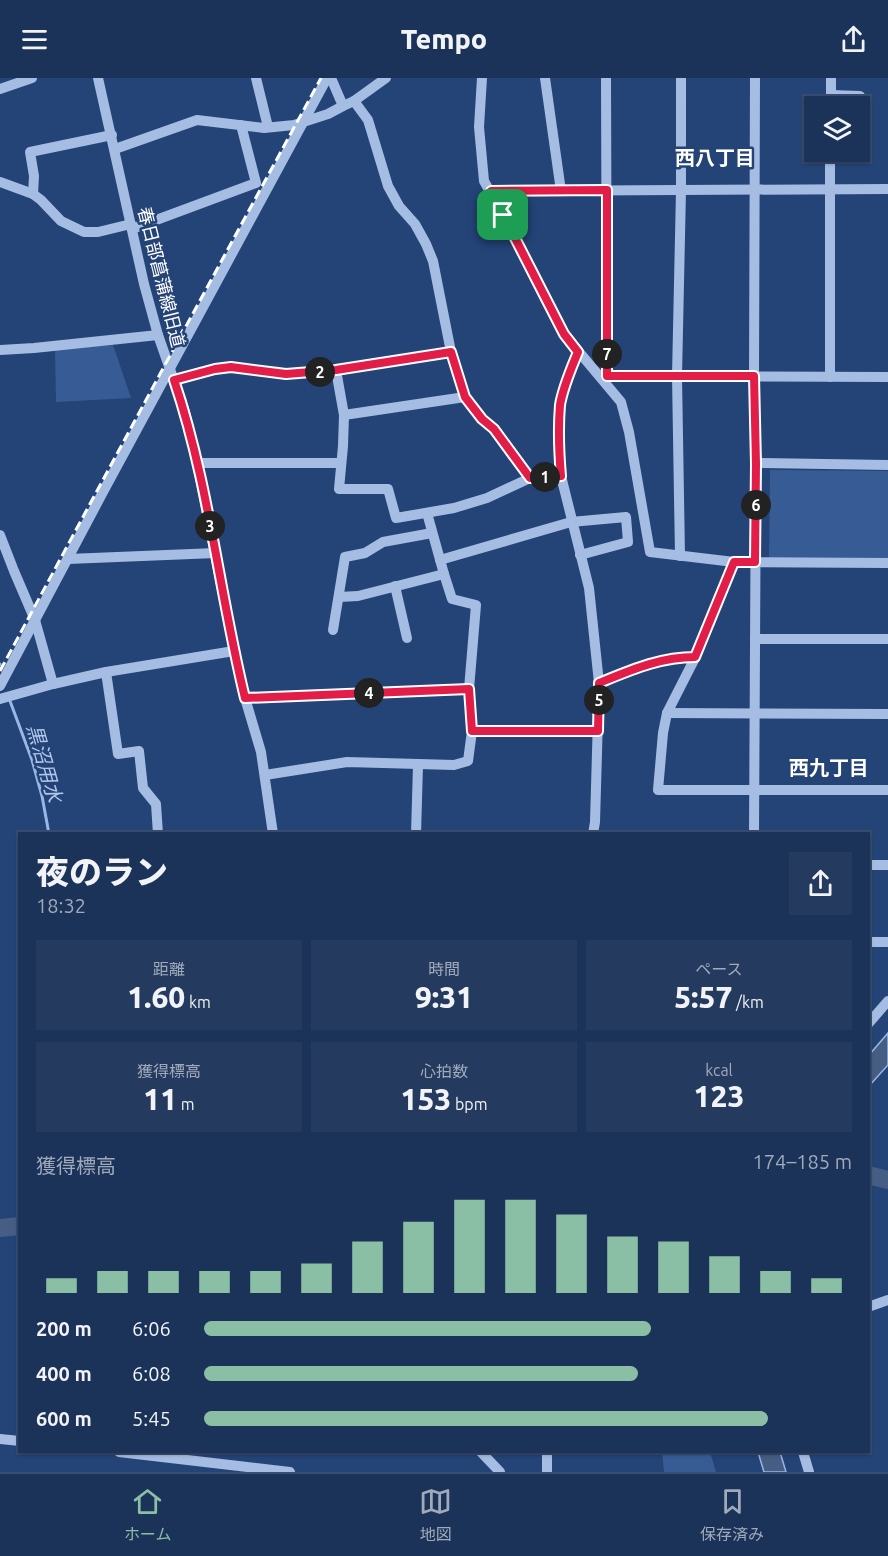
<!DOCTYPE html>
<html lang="ja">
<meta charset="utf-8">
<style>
body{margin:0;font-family:Ubuntu,"Noto Sans JP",sans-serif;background:#243a5f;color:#f1f3f6;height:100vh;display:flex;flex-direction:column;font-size:22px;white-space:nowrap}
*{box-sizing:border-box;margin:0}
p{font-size:20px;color:#a0aaba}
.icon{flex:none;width:33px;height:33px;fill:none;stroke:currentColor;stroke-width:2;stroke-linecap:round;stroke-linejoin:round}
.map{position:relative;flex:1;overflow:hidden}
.side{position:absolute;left:18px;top:754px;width:852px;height:621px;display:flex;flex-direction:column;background:#1b3259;border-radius:0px;box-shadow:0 2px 4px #0004,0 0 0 2px #394d6f}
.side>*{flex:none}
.controls{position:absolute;left:804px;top:18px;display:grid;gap:12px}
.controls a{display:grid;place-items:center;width:66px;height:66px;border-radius:0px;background:#1b3259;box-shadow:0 2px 4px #0004,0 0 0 2px #394d6f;font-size:30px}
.pin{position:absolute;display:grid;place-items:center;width:51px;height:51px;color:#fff;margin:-26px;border-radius:12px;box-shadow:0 3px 9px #0006}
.km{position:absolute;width:30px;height:30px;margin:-15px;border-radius:50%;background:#222;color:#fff;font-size:16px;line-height:30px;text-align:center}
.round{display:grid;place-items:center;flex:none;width:63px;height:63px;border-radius:0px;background:#243a5f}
.summary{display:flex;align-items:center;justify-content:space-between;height:102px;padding:0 18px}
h1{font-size:33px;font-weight:800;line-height:45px}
.metrics{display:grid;grid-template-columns:repeat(3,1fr);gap:9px;height:102px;padding:6px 18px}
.metrics div{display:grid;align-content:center;border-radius:0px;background:#243a5f;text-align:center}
.metrics b{font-size:30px;font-weight:800}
.metrics small{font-size:16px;font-weight:400}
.metrics p{font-size:16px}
.chart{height:168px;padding:12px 18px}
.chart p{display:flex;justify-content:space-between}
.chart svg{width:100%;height:108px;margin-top:6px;stroke:#8abfa5;stroke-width:6}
ul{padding:0 18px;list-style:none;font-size:20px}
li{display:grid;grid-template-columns:96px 72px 1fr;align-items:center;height:45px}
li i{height:15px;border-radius:8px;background:#8abfa5}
header{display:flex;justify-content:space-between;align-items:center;height:78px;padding:0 18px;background:#1b3259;font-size:27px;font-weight:800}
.tab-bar{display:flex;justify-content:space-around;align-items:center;height:84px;border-top:2px solid #394d6f;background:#1b3259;font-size:16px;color:#a0aaba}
.tab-bar a{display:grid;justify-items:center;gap:3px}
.tab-bar .active{color:#8abfa5}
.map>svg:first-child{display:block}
</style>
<header><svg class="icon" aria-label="menu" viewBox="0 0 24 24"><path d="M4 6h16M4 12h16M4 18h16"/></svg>Tempo<svg class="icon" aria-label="share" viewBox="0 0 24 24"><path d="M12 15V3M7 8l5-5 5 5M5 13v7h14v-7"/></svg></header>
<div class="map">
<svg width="888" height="1394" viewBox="0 0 888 1394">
<rect width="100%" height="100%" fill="#244377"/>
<g fill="#375c95">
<polygon points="113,267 131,320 56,324 55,271"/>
<polygon points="770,392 888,393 888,481 769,485"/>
<polygon points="662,1374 710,1374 716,1394 664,1394"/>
</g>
<g fill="#465d84" stroke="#99b7e4" stroke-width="1.5">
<polygon points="888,955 888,987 869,1008 869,977"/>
<polygon points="758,1374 780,1374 786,1394 764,1394"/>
</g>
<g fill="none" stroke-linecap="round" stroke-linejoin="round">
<g stroke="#99b7e4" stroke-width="3">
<polyline points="0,586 0,587"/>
<polyline points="10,623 32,682 42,718 49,756"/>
</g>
<g stroke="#465d84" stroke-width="18">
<polyline points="868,1097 888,1102"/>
<polyline points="0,1150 20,1148"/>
</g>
<g stroke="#a5bde3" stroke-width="10">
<polyline points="98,0 144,206 158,257 185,334 197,385 234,573 245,620 261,674 273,756"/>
<polyline points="256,0 268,49"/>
<polyline points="331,0 343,28"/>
<polyline points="482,0 479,49 484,103 503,137 564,256 621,324 629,354 650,474 734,484 888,485"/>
<polyline points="545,0 561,113"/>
<polyline points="606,0 607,298"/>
<polyline points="0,11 32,0"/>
<polyline points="831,17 860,18 860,55"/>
<polyline points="354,23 368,42 388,108 399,128 415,146 426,166 433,183 451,274 465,319 482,341 494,351 530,400 561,398 589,510 599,605"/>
<polyline points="831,28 831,0"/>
<polyline points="115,71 197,42 264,50 294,47 328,36 343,28 354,23 386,0"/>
<polyline points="0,104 33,116 41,122 61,143 84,154 98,154 131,146"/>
<polyline points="491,113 888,111"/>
<polyline points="33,116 34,98 30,74 112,57"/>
<polyline points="132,151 256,105 241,47"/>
<polyline points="0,272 34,270 158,257"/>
<polyline points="336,292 344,337 343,368 339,411 388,411 396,440 454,430 487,420 530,400"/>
<polyline points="601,298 888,299"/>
<polyline points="830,299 830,74"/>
<polyline points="174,302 215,291 231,289 286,296 336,292 451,274"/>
<polyline points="344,337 465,319"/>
<polyline points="197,385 341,385"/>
<polyline points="756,385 888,387"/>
<path d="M561 398C559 375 558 351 560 327 563 309 571 291 578 274"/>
<polyline points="427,435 444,496 452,521 476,527 469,611"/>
<polyline points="0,457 14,493 35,542 53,606"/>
<polyline points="680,478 677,298 681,112 681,0"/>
<polyline points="68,481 216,475"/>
<polyline points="440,482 571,444 626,439 628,464 580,477"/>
<polyline points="734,484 695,580 667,635 663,655 658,712 888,712"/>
<polyline points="395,508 407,560"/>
<polyline points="339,519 358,518 444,496"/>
<polyline points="333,552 345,479 365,475 383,464 432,455"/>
<polyline points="755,561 888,561"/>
<polyline points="106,594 118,676 139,673 143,710 156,726 158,756"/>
<polyline points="0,608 103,414 327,0"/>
<polyline points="245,620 469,611 472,653 598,653"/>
<polyline points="0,621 53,606 106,594 234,573"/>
<polyline points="667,635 888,636"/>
<polyline points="265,697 347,684 454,687 468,683 472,653"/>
<polyline points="416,756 418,687"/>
<path d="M593 756 595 744 599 605C631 592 660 578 695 580"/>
<polyline points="754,756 756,385 754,299 755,0"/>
<polyline points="868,787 888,787"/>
<polyline points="868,864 888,864"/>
<polyline points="868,946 888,923"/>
<polyline points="868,1229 888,1222"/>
<polyline points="0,1361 20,1363"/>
<polyline points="119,1374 290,1394"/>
<polyline points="481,1374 500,1394"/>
<polyline points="547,1374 547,1394"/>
<polyline points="803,1374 809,1394"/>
</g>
<polyline stroke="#fff" stroke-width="3" stroke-dasharray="10 4.5" stroke-linecap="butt" points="0,593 160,296 321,0"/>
</g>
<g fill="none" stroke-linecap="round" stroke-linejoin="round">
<g stroke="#fff" stroke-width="12">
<path id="route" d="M607 112V298H754L756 386 755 484H734L695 579C660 579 631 592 599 605L598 653H472L469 611 245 620C219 514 209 405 174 302L215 291 231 289 286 296 336 292 451 274 465 319 482 341 494 351 530 400 561 398C559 375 558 351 560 327 563 309 571 291 578 274L564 256 491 113Z"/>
</g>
<use href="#route" stroke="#e11d48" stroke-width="8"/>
</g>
<g text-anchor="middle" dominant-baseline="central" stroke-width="5" stroke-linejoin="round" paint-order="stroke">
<g font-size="18" fill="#fff" stroke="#244377">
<text transform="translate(162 199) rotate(76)">春日部菖蒲線旧道</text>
</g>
<g font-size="20" font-weight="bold" fill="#fff" stroke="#244377">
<text x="715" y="79">西八丁目</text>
<text x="829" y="689">西九丁目</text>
</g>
<g font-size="20" font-style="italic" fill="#b0c7eb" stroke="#244377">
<text transform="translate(45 685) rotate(74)">黒沼用水</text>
</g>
</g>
</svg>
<div class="controls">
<a><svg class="icon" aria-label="layers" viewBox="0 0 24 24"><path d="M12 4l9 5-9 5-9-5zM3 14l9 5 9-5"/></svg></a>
</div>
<div class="pin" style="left:503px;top:137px;background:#1e9e55"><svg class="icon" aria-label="arrive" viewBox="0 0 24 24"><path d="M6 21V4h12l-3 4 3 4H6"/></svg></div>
<b class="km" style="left:545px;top:399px">1</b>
<b class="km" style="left:320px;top:294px">2</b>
<b class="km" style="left:210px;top:448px">3</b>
<b class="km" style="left:369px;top:615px">4</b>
<b class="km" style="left:599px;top:622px">5</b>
<b class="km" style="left:756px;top:427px">6</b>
<b class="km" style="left:607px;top:276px">7</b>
<section class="side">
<div class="summary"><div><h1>夜のラン</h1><p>18:32</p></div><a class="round"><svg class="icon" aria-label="share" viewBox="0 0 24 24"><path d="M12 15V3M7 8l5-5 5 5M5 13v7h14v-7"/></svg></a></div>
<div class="metrics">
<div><p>距離</p><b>1.60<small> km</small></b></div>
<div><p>時間</p><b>9:31</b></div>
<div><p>ペース</p><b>5:57<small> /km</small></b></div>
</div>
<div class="metrics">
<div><p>獲得標高</p><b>11<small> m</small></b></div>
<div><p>心拍数</p><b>153<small> bpm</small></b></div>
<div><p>kcal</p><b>123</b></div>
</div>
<div class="chart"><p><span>獲得標高</span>174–185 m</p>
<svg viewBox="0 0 160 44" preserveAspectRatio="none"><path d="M5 44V38M15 44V35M25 44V35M35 44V35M45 44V35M55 44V32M65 44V23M75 44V15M85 44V6M95 44V6M105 44V12M115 44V21M125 44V23M135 44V29M145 44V35M155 44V38"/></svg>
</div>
<ul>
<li><b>200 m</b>6:06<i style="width:69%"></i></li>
<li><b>400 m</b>6:08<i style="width:67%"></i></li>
<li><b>600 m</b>5:45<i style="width:87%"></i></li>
</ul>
</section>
</div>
<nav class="tab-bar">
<a class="active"><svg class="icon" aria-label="home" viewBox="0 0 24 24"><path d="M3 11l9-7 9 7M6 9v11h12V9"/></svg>ホーム</a>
<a><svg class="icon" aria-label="map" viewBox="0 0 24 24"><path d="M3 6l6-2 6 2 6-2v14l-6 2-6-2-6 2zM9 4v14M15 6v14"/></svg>地図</a>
<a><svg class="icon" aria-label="saved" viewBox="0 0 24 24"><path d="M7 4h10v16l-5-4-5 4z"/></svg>保存済み</a>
</nav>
